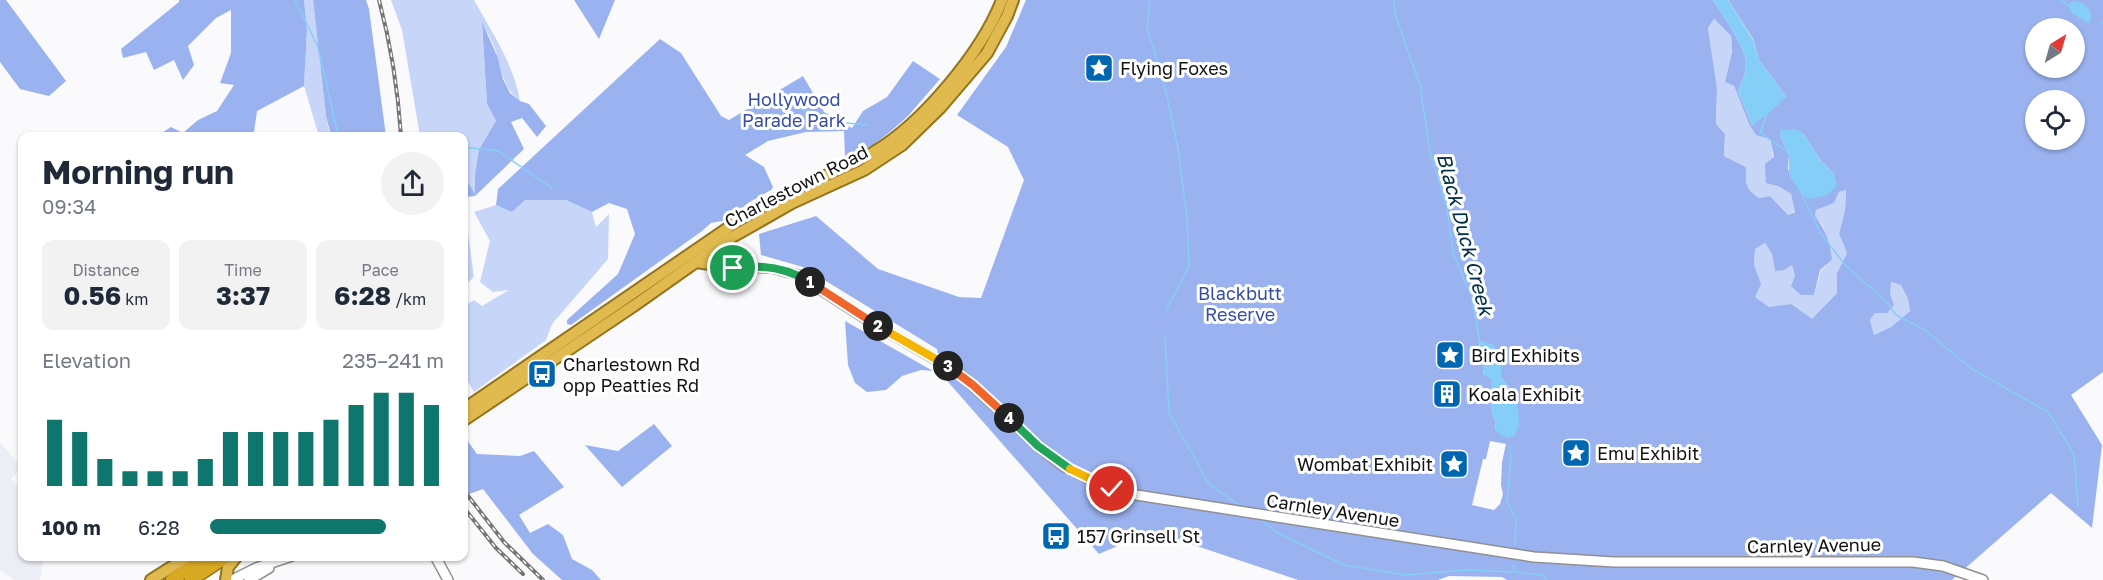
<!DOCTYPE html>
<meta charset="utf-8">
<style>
body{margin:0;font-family:"Golos Text",sans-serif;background:#f2f2f3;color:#1f2937;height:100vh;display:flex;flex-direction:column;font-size:22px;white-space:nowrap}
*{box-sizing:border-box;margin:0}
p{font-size:20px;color:#747a83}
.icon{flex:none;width:33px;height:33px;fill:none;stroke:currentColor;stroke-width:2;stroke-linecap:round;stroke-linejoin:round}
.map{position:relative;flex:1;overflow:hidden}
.details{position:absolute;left:18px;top:132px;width:450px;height:429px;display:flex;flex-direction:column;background:#fff;border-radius:12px;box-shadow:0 2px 4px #0004}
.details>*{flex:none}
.needle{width:39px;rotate:37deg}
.fabs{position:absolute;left:2025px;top:18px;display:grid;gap:12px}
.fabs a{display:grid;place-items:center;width:60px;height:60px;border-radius:50%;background:#fff;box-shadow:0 2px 4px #0004;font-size:30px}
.pin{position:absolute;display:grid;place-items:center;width:51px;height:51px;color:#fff;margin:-26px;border:3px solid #fff;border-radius:50%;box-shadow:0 2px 6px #0007}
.km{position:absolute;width:30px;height:30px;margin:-15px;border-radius:50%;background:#222;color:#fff;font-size:16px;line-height:30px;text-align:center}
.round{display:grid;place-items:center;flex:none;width:63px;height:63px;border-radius:32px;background:#f2f2f3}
.headline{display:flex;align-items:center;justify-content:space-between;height:102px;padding:0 24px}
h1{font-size:33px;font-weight:700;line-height:45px}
.metrics{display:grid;grid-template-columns:repeat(3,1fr);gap:9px;height:102px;padding:6px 24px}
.metrics div{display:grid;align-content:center;border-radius:12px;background:#f2f2f3;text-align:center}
.metrics b{font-size:26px;font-weight:700}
.metrics small{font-size:16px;font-weight:400}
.metrics p{font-size:16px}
.chart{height:168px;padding:12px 24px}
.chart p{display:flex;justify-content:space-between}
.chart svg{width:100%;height:108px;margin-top:6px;stroke:#0f766e;stroke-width:6}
ul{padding:0 24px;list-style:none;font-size:20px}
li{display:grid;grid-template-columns:96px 72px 1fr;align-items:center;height:45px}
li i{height:15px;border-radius:8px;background:#0f766e}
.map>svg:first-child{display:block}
</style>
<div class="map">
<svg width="2103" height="580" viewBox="0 0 2103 580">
<rect width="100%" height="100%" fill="#fafafc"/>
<polygon fill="#ebeef5" points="0,443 22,467 11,479 22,491 22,556 43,557 40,580 14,580 0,570"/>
<g fill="#c7d5f8">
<polygon points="304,0 313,0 326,116 330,136 319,136 304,86 307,30"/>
<path d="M391 0H474C492 32 514 65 520 101 504 88 504 78 498 59 495 47 489 34 482 24L487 104 496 121 475 175V196L464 176V136H420L402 30Z"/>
<path d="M1714 19 1731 36 1732 50 1725 82 1734 86 1749 124 1770 139 1778 186 1791 194 1795 211 1788 215 1770 196 1759 198C1744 187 1746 184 1746 167L1724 156 1725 134 1716 124 1717 88 1708 28Z"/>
<polygon points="1846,189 1845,210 1839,234 1847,253 1837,273 1837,293 1812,320 1793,304 1770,308 1755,297 1754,265 1755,249 1765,243 1772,254 1775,271 1792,265 1795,276 1814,295 1821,270 1832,260 1823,226 1815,216 1816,210 1834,203 1839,192"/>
<polygon points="525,200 566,200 592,212 596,227 609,214 608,259 552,324 546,340 474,392 464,375 464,306 474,300 482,306 509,290 493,292 480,282 490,241 474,212 496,205 512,212"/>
<polygon points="464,204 474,277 464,286"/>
<polygon points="1890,282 1901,285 1908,299 1910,311 1891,327 1874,335 1870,320 1875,313 1892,300 1890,294"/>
</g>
<g fill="#9bb2f1" fill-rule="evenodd">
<polygon points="0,0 6,0 66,81 49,96 20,89 0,62"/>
<polygon points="179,0 304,0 307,30 304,86 257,111 254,132 250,136 157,136 171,127 183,133 198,120 217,111 234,85 220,83 231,53 231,10 216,18 188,46 194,65 183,80 174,60 154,70 146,52 123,58 121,49 179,2"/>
<polygon points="313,0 366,0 369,9 386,136 331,136 326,116"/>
<polygon points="574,0 615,0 599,39"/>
<path d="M1026 0H1713C1722 14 1746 47 1746 63 1746 73 1742 82 1738 91L1752 125 1786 97 1759 60 1753 39 1728 0H2103V372L2071 395 2102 445 2092 528 2051 493 1952 580H1507L1502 577 1449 576 1438 580H1298L1152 531 1099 554 942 375 937 349 803 267 761 255 759 234 816 216 878 269 959 297 981 298 1024 180 1008 147 957 115 1006 47ZM1714 19 1731 36 1732 51 1725 82 1734 86 1749 124 1756 135 1770 139 1774 157 1765 164 1766 183 1778 186 1791 194 1795 212 1788 215 1770 196 1759 198C1744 187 1746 184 1746 167L1724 156 1725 134 1716 124 1717 88 1708 28ZM2036 28H2074V68H2036ZM2036 100H2074V140H2036ZM1803 133 1821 161 1834 174 1788 170 1789 155 1780 135ZM1846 190 1845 210 1839 234 1847 253 1837 273V293L1812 319 1792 304 1769 307 1755 297 1761 284 1754 265 1755 249 1765 243 1772 254 1775 271 1784 270 1792 265 1795 276 1791 286 1801 295H1814L1820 270 1832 260C1830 243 1826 230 1815 216L1816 210 1834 203 1839 192ZM1891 282 1901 285 1908 299 1910 311 1891 327 1874 335 1870 320 1875 313H1887L1894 305 1890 294ZM1480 341 1501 360V377L1512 391 1495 430 1496 423 1491 410V378L1483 374 1485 365 1478 355ZM1490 441 1506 444 1502 462 1501 485 1503 494 1500 504 1494 510 1472 505 1483 459H1486Z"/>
<polygon points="482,22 498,58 503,79 510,93 520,101 529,104 546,126 537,137 522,118 511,122 524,149 475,196 464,197 464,176 475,194 475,175 479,150 496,121 487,104"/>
<polygon points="660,39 681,53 721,116 729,120 803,76 824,112 852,128 863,111 887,97 913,61 940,79 908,116 891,131 873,145 845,156 844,131 806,132 768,141 745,155 764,167 773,187 771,190 748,203 728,220 711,223 702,231 571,325 567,324 567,320 618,274 635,234 627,209 609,203 592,212 566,200 525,200 512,212 496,205 498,189"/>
<polygon points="845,321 933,371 921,370 902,376 886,390 867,392 855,383 848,365"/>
<polygon points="654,424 672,446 622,487 585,445 618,451"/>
<polygon points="464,436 477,454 520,456 534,451 564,487 519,515 530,533 548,524 563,535 572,559 592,570 601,580 562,580 533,554 483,489 464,496"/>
</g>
<g fill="#84cef7">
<path d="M1713 0H1728L1753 40 1759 60 1786 97 1768 114 1752 125 1738 91C1742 82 1746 73 1746 63 1746 47 1722 14 1713 0Z"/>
<path d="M2073 1C2085 3 2096 11 2089 24L2071 12 2068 5Z"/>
<polygon points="1795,129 1803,133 1821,161 1834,174 1837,185 1828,195 1809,199 1800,192 1789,175 1789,155 1780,135 1781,130"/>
<polygon points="1480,341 1493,344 1501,360 1501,377 1512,391 1518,408 1519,423 1515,435 1509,438 1501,435 1495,430 1496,423 1491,410 1491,379 1483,374 1485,365 1478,355"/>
</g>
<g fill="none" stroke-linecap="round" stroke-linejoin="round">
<g stroke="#84cef7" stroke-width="1.5">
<polyline points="295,0 318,47 338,135 340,136"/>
<polyline points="1150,0 1147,27 1166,92 1178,149 1187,217 1189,266 1165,312"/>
<polyline points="1394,0 1395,14 1420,85 1430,152 1447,208 1453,253 1471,296 1480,341"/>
<polyline points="2060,0 2070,6"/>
<polyline points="2100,22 2103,23"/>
<polyline points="782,102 836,122 867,125"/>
<polyline points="1768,112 1760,132 1787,152"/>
<polyline points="464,147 498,151 552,188"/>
<polyline points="1799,188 1821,234 1847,267 1887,302 1896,315 1925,330 1972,369 2048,412 2074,454 2078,506"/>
<polyline points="1165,335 1169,413 1209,484 1242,507"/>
<polyline points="1510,447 1511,457 1507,502 1516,519 1515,546"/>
<polyline points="1262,521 1278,533 1344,565 1405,575 1466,570 1515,572 1542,575 1547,580"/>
<polyline points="1513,564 1515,571"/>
</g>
<g stroke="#909092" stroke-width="12">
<g id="secondary">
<polyline points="712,244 727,259 744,267"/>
<polyline points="707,247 724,266 733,268 745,267 772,268 798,275 866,319 959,373 1038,446 1063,466 1095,482 1130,494 1534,557 1614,562 1913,562 1943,566 1983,580"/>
<polyline points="435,556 448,580"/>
<polyline points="232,580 256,568 292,556"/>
<polyline points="249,580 269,568"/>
</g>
</g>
<g stroke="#93741d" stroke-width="14">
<g id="trunk">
<polyline points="696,262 724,266"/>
<path d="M464 409 744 217C758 209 773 200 788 193 816 179 847 168 874 152 922 124 982 52 1002 0"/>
<polyline points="464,420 635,305 727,240 792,203 864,170 902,145 940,108 987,53 1007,16 1013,0"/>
<polyline points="151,580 189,556"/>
<polyline points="226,580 228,567 237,556"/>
</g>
</g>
<g stroke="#93741d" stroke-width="15">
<g id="motorway">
<polyline points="172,580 208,556"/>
<polyline points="191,580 227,556"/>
</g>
</g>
<use href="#secondary" stroke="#fff" stroke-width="9"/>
<use href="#trunk" stroke="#e0ba4f" stroke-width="10"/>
<use href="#motorway" stroke="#d8a923" stroke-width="12"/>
<g stroke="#757576" stroke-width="4">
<g id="rail">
<path d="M379 0C391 45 398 90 401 136"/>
<polyline points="465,492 504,542 543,580"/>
<polyline points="464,508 496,548 523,574"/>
</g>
</g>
<use href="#rail" stroke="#fff" stroke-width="1.5" stroke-dasharray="4.5" stroke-linecap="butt"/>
</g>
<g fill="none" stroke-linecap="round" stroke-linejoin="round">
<g stroke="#fff" stroke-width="12">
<path id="split-1" d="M733 268C760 264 787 268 810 282"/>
</g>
<g stroke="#fff" stroke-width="12">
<polyline id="split-2" points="810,282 878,326"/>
</g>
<g stroke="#fff" stroke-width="12">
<polyline id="split-3" points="878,326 948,366"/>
</g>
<g stroke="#fff" stroke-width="12">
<polyline id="split-4" points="948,366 973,385 1009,418"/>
</g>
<g stroke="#fff" stroke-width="12">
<polyline id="split-5" points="1009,418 1038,446 1070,469"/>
</g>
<g stroke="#fff" stroke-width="12">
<polyline id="split-6" points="1070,469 1112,489"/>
</g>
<use href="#split-1" stroke="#22a559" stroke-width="8"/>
<use href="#split-2" stroke="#f0652b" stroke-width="8"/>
<use href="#split-3" stroke="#f5b400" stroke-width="8"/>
<use href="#split-4" stroke="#f0652b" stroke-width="8"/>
<use href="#split-5" stroke="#22a559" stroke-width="8"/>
<use href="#split-6" stroke="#f5b400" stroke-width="8"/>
</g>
<defs>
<g id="sight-square" transform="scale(1.5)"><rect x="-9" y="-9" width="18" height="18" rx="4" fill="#0066b2" stroke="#fff"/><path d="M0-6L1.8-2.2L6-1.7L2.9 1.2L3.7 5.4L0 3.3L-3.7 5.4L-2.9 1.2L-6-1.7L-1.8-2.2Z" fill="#fff"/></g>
<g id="bus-square" transform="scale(1.5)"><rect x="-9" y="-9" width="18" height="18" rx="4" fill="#0066b2" stroke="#fff"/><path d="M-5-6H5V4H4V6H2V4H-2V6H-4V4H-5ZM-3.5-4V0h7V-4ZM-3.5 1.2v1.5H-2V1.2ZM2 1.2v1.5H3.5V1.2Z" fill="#fff"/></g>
<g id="building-square" transform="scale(1.5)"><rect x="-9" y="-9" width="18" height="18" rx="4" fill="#0066b2" stroke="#fff"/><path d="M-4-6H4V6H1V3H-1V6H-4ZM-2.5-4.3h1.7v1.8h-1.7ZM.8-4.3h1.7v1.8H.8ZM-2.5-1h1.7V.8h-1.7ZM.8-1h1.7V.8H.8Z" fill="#fff"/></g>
</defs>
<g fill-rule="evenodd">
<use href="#sight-square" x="1099" y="68"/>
<use href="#sight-square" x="1450" y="355"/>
<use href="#bus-square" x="542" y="374"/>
<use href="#building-square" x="1447" y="394"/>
<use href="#sight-square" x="1576" y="453"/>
<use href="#sight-square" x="1454" y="464"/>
<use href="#bus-square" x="1056" y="536"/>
</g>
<g text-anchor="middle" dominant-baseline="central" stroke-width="6" stroke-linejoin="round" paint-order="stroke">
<g font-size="18" fill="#121212" stroke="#fff" text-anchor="start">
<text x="1120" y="68">Flying Foxes</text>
<text x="1471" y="355">Bird Exhibits</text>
<text x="563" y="364">Charlestown Rd<tspan x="563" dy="21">opp Peatties Rd</tspan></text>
<text x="1468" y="394">Koala Exhibit</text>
<text x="1597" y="453">Emu Exhibit</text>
<text x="1433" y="464" text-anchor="end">Wombat Exhibit</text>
<text x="1077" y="536">157 Grinsell St</text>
</g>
<g font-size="18" fill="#364da7" stroke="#fff">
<text x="794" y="99">Hollywood<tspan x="794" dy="21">Parade Park</tspan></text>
<text x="1240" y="293">Blackbutt<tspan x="1240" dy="21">Reserve</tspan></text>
</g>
<g font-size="18" fill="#121212" stroke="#fff">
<text transform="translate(796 186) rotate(-27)">Charlestown Road</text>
<text transform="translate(1333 510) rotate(9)">Carnley Avenue</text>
<text transform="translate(1814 545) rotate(-1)">Carnley Avenue</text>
</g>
<g font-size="20" font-style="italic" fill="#012f43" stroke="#fff">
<text transform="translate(1466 234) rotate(75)">Black Duck Creek</text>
</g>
</g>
</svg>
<div class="fabs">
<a><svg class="needle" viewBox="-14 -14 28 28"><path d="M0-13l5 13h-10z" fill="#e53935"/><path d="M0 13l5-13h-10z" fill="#747a83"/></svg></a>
<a><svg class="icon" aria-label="locate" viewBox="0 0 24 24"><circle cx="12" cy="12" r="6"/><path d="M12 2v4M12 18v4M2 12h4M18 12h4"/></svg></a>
</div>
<div class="pin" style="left:733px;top:268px;background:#1e9e55"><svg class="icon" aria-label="arrive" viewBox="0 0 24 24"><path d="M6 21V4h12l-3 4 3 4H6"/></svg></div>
<div class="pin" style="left:1112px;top:489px;background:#d93025"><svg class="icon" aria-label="check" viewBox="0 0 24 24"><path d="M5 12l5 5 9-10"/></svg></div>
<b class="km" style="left:810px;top:282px">1</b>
<b class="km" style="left:878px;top:326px">2</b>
<b class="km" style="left:948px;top:366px">3</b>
<b class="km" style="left:1009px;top:418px">4</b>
<section class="details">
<div class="headline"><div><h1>Morning run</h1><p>09:34</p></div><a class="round"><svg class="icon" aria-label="share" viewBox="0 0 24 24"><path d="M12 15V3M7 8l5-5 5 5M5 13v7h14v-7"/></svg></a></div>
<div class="metrics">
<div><p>Distance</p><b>0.56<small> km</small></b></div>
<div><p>Time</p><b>3:37</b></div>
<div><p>Pace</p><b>6:28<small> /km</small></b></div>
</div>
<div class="chart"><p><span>Elevation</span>235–241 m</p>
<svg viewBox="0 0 160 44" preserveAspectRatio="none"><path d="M5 44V17M15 44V22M25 44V33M35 44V38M45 44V38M55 44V38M65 44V33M75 44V22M85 44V22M95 44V22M105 44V22M115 44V17M125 44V11M135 44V6M145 44V6M155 44V11"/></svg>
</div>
<ul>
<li><b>100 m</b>6:28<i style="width:75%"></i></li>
</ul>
</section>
</div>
